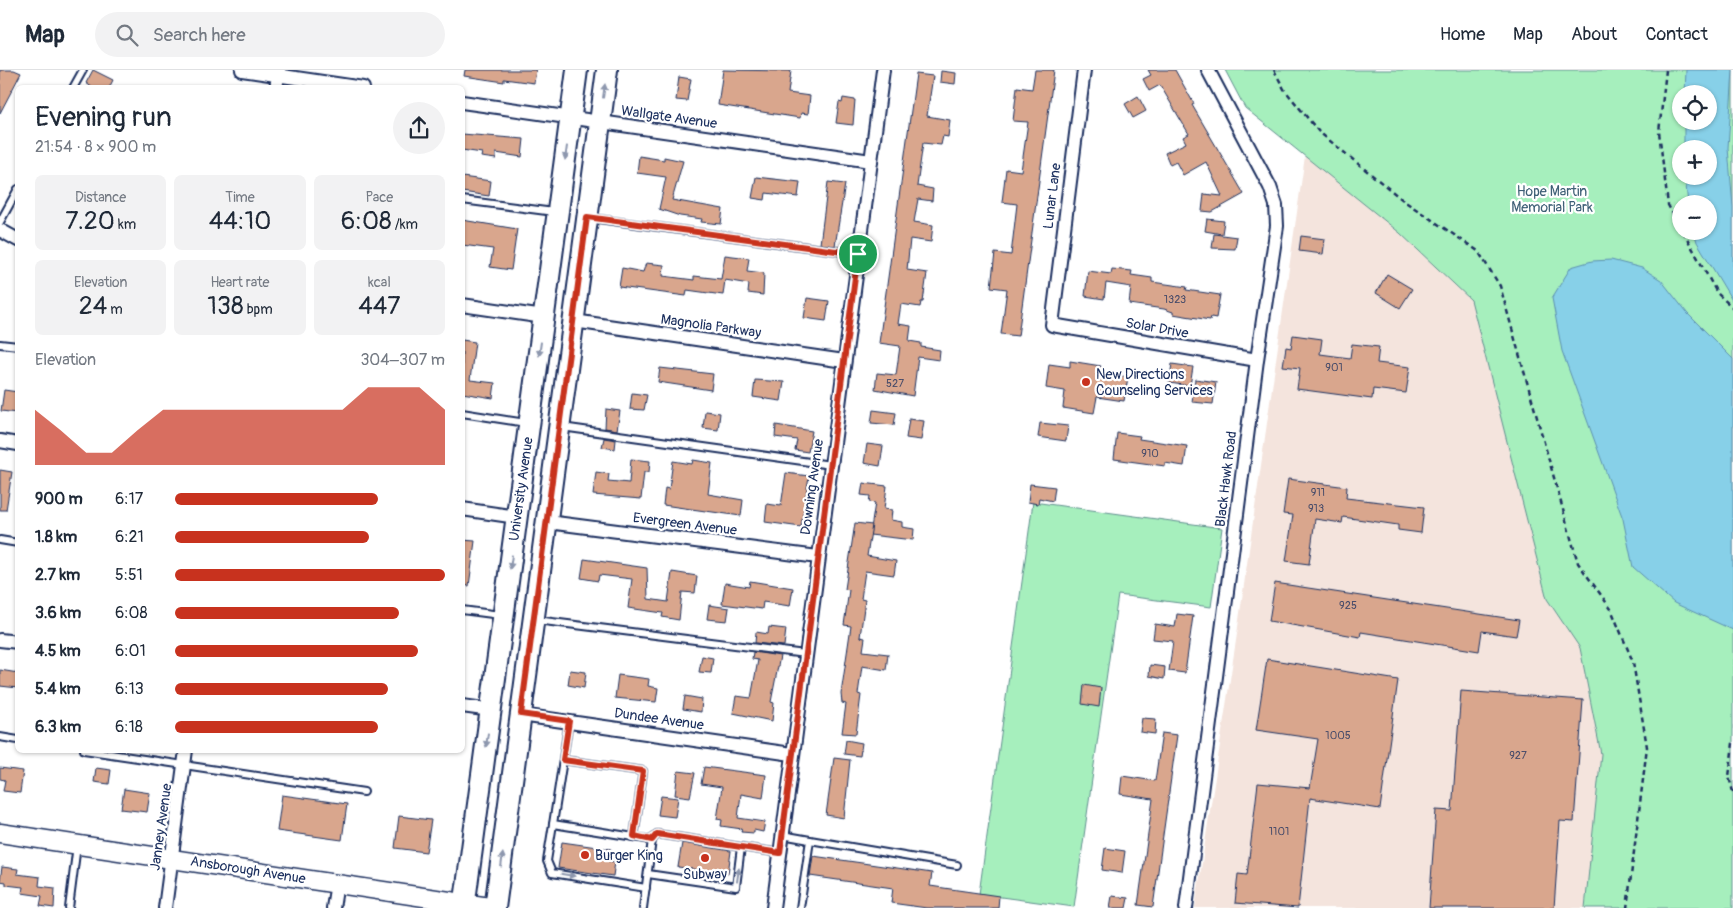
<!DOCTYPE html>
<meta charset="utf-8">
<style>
body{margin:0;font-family:Pangolin,sans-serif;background:#f2f2f3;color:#1f2937;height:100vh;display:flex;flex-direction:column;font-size:19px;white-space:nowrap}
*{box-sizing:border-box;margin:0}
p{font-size:16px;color:#747a83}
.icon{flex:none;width:28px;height:28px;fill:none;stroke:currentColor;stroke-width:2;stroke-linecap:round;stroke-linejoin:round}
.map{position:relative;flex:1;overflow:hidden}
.sheet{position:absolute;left:15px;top:15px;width:450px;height:668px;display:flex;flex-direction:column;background:#fff;border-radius:8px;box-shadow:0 1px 4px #0004}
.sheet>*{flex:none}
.fabs{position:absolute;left:1672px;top:15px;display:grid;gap:10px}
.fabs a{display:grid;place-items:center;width:45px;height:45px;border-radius:50%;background:#fff;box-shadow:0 1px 4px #0004;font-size:25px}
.pin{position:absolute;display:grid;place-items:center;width:42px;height:42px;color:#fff;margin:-21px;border:2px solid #fff;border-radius:50%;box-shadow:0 1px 5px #0007}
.round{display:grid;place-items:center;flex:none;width:52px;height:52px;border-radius:26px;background:#f2f2f3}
.overview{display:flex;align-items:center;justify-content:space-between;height:85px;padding:0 20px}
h1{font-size:28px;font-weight:600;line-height:38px}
.figures{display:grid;grid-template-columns:repeat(3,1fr);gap:8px;height:85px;padding:5px 20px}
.figures div{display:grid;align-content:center;border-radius:8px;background:#f2f2f3;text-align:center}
.figures b{font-size:25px;font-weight:600}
.figures small{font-size:14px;font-weight:400}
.figures p{font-size:14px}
.chart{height:140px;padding:10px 20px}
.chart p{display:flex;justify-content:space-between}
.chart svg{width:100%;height:90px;margin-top:5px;fill:#c8321e;opacity:.7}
ul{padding:0 20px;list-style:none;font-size:16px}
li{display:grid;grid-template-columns:80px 60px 1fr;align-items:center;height:38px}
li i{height:12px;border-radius:6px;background:#c8321e}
header{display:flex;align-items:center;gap:30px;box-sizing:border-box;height:70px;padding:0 25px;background:#fff;border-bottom:1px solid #e0e1e3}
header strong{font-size:24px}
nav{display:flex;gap:28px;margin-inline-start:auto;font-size:18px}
.search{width:350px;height:45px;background:#f2f2f3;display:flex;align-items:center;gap:12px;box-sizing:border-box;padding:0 18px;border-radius:28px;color:#747a83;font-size:19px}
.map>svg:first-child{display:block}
</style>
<header>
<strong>Map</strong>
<div class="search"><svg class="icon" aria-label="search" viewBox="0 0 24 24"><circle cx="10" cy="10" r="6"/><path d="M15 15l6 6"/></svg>Search here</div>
<nav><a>Home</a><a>Map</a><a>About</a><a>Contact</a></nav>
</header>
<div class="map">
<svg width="1733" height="838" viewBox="0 0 1733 838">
<rect width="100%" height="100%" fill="#fff"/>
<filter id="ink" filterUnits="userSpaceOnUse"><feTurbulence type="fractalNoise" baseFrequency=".02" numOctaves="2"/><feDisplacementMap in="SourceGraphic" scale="10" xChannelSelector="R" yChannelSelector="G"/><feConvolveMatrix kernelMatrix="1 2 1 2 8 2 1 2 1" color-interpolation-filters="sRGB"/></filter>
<g filter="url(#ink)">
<polygon fill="#f4e4dd" points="1305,86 1400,163 1471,230 1547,529 1580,578 1601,684 1585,838 1195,838 1237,564"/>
<g fill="#a6efbd" stroke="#608f8e" fill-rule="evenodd">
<path d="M1225 0H1733V838H1585L1601 684 1580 578 1547 529 1471 230 1400 163 1245 38ZM1681 24H1709V51H1681ZM1681 79H1709V106H1681ZM1681 134H1709V161H1681Z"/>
<polygon points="1033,432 1222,458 1211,537 1118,525 1074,837 979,824"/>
</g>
<g fill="#87d0e8" stroke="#5c90b1">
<polygon points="1686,0 1733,0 1728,78 1733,137 1733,232 1697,172 1694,161 1709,161 1709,134 1688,134 1685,106 1709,106 1709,79 1684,79 1684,51 1709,51 1709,24 1685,24"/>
<polygon points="1611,190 1642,198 1661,210 1687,243 1733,289 1733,560 1674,533 1633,497 1623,449 1562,281 1552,228 1571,197 1592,191"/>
</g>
<g fill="#d9a68d" stroke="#1b2f5e">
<polygon points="0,0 14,0 21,3 0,43"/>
<polygon points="93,0 113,10 109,18 93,18 86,13"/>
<polygon points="465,0 536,0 534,13 504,9 504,12 464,6"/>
<polygon points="723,0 791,1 788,23 810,26 808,44 801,43 800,48 718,35"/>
<polygon points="1035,0 1054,0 1018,266 1001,264 1007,219 991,217 995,183 1011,185 1017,134 1002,132 1006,99 1021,101 1028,52 1013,51 1017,17 1032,19"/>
<polygon points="1148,0 1175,0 1194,34 1192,35 1244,124 1212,142 1202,141 1204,124 1222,126 1206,92 1183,105 1176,92 1170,95 1165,83 1186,73 1183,67 1189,64 1160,15 1149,21 1143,9 1151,5"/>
<polygon points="941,1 956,3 955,14 940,12"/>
<polygon points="916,4 933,6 927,46 950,50 948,67 943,66 941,75 923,73 917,116 933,119 932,131 918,129 914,152 933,155 931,172 910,169 907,200 927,203 923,232 921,232 920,237 901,234 898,254 911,256 909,271 921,273 921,277 940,280 939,290 918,287 913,326 875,319 877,303 896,305 900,276 879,273"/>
<polygon points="679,7 691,9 687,31 676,30"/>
<polygon points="1138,26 1146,41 1133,48 1125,34"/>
<polygon points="843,28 855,30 853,55 836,53 839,32 842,33"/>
<polygon points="462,64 524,69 522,87 496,83 496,89 481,87 482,83 462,80"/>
<polygon points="639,86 664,90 664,87 683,91 672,130 723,139 721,154 701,152 702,149 680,146 659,139 666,107 637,103"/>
<polygon points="462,107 491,111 489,126 462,122"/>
<polygon points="756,107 800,112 798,127 766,123 765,130 752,128"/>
<polygon points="828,112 845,114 835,176 820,174"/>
<polygon points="1207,149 1224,151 1222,164 1205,161"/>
<polygon points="462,150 517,159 511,200 490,197 493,179 462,175"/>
<polygon points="1214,164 1237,167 1235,179 1212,178"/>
<polygon points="1301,166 1325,169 1323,184 1299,181"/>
<polygon points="725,185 749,188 747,201 764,203 763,225 748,223 749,214 725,210 723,225 687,220 686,226 619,217 622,198 643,202 646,193 664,195 663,206 694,210 694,206 721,209"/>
<polygon points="1112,199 1132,201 1131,205 1152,208 1152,212 1187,217 1186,220 1220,225 1216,248 1211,247 1210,250 1173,244 1173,242 1164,239 1129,234 1131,217 1106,213 1104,229 1085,226 1088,201 1111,204"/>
<polygon points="1387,204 1412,219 1400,238 1376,223"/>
<polygon points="807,228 829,231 826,251 804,248"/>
<polygon points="1293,265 1322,269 1320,284 1350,288 1352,274 1379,277 1377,293 1410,297 1406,323 1373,319 1372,329 1297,319 1300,298 1283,296 1286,277 1291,278"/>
<polygon points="462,270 475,272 470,310 495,313 493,328 462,323"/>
<polygon points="1070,291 1101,296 1100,302 1128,307 1124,331 1097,327 1094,343 1063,338 1065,321 1046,318 1049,294 1070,297"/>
<polygon points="1172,294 1193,297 1190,316 1169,313"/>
<polygon points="660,298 713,304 711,320 658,312"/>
<polygon points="1195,309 1216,312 1213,334 1192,332"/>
<polygon points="755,310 784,312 781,331 753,327"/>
<polygon points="4,320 18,322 18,343 1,341"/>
<polygon points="632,323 647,325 644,340 630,339"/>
<polygon points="606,339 620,341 617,360 605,358"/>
<polygon points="873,340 896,343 894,355 871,353"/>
<polygon points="705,341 720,343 718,360 703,358"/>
<polygon points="909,349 924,351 921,370 906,368"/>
<polygon points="1040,353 1068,356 1066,371 1038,367"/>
<polygon points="776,355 812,361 808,382 795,380 797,370 775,367"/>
<polygon points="1117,363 1140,366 1139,369 1187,376 1184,396 1165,393 1165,396 1114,389"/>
<polygon points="604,368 616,370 615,379 602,377"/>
<polygon points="867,374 883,376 880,396 864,393"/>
<polygon points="631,389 650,391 649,402 644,402 641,429 593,425 596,402 609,404 608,411 629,413"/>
<polygon points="693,390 712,393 708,424 743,430 741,446 663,435 665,418 669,419 673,391 692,394"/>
<polygon points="0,400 12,402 6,440 0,440"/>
<polygon points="786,403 809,406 801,457 765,452 767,434 781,436"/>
<polygon points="1288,409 1347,417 1346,428 1424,437 1421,463 1398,460 1398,455 1343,447 1342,453 1315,449 1309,494 1286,491 1293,445 1283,444"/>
<polygon points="863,413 887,416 884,439 892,440 891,450 902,452 902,457 914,459 913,470 870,465 875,433 869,432 870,426 861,425"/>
<polygon points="1030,414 1055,417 1053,431 1039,428 1038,434 1028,432"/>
<polygon points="855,453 872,455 867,486 896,491 894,505 865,501 861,529 865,530 860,567 865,568 863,581 888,584 886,600 862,596 858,624 861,625 856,664 842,663 846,634 842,633 841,624 851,556 844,555 849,520 845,519"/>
<polygon points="462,470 475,471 469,516 462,515"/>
<polygon points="584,489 647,498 648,529 668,532 672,502 697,506 695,523 682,522 679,550 662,547 663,543 628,538 632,509 599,505 598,511 581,508"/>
<polygon points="750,511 793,518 790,536 763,532 762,539 722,534 725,513 749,517"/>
<polygon points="1275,513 1519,550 1516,566 1482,561 1479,581 1361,562 1360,567 1269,551"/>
<polygon points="709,535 729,538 727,551 707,549"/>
<polygon points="1177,544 1193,546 1185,603 1169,601 1173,571 1153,569 1155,554 1175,557"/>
<polygon points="769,557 786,559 784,576 755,573 756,562 768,564"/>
<polygon points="753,582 780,586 771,632 774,633 772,651 733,643 736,626 751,628 758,590 752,589"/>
<polygon points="702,586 713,588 711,603 699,602"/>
<polygon points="1267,589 1398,610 1380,739 1310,728 1298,838 1235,833 1238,804 1247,805 1258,713 1310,718 1318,669 1256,660"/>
<polygon points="1150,595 1165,597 1164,609 1149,606"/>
<polygon points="0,600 18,603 18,618 0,616"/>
<polygon points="570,600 586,602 584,618 568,615"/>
<polygon points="618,605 649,609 648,616 658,618 656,632 615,628"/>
<polygon points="1084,615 1101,618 1099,637 1082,634"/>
<polygon points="1461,621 1583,630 1574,752 1560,751 1554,838 1429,838 1436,740 1452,741"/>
<polygon points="685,626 702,629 701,642 683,639"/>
<polygon points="1142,648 1156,649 1155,664 1140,662"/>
<polygon points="1162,663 1177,665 1153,837 1138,835 1153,729 1120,724 1122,706 1155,711"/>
<polygon points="846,670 862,673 860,686 844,684"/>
<polygon points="834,688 850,690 844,748 826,745"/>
<polygon points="704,697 766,705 763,728 741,724 738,748 765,752 763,762 754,760 754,763 741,762 742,759 721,756 722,750 717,749 722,717 701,714"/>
<polygon points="0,698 23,701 20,723 3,721 5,710 0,709"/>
<polygon points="96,698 111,700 109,714 94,712"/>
<polygon points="678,701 695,703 690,727 675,725"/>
<polygon points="124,719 150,723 147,742 121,739"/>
<polygon points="282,725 347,734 342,770 277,761"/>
<polygon points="661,726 678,728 675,747 658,745"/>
<polygon points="399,746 431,750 426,782 395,778"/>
<polygon points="562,772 611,779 609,791 615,792 613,806 558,798"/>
<polygon points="682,773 731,781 728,804 678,797"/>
<polygon points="1105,778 1125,781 1122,803 1102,800"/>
<polygon points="813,786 932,803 930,816 999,826 998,838 927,838 891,833 893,818 810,806"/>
<polygon points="2,797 18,799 17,804 40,807 39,816 55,818 54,838 40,836 42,826 22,823 23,817 6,815 6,812 0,811"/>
<polygon points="1112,826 1128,828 1126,838 1110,838"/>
</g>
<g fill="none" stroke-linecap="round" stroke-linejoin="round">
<g stroke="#1b2f5e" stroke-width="10">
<g id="service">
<polyline points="73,18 83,0"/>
<polyline points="462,130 554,142"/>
<polyline points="591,148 859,184"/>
<polyline points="0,152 18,119"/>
<polyline points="0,274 18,276"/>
<polyline points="462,343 526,353"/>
<polyline points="562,357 831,395"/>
<polyline points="0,470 18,473"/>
<polyline points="462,540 500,545"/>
<polyline points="536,550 805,584"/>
<polyline points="0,667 18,670"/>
<polyline points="84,680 364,722"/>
<polyline points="563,690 643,701 634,767 553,754 569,651"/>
<polyline points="553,754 547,791 552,803 646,818"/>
<polyline points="782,765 810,770 800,838"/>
<polyline points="634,767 652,770"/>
<polyline points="810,770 957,795"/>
<polyline points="648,804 736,817 741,777"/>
<polyline points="69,838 77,775"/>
<polyline points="643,838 652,770 657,764 780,783"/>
</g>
</g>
<g stroke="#1b2f5e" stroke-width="16">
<g id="minor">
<polyline points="242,0 363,18"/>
<polyline points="1084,0 1052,255 1257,290"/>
<polyline points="276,18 279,0"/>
<polyline points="462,32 871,91"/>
<polyline points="0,160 18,170"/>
<polyline points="462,235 544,247"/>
<polyline points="574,251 844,291"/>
<polyline points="0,371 18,374"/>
<polyline points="462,439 517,447"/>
<polyline points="548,452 818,487"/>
<polyline points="0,570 18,572"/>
<polyline points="462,636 491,640"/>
<polyline points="521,645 792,684"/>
<polyline points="165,838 186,680"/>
<polyline points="333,838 337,813"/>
<polyline points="773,838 883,0"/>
<polyline points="1186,838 1257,290 1277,156 1276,135 1270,117 1208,0"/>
</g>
</g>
<g stroke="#1b2f5e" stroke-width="21">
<polyline id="secondary" points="0,763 496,838"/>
</g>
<g stroke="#1b2f5e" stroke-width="24">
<g id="primary">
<polyline points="464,838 577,0"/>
<polyline points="495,838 607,0"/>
</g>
</g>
<g stroke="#1b2f5e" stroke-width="2.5" stroke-dasharray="5 4" stroke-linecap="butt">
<polyline points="1274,0 1284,19 1319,62 1404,131 1478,181 1500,216 1578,493 1611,539 1633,592 1647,677 1627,838"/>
<polyline points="1666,0 1659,62 1668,135 1681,159"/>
<polyline points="1683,161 1717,223 1733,238"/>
<polyline points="1733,673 1729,707 1733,722"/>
</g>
<use href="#service" stroke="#fff" stroke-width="6"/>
<use href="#minor" stroke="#fff" stroke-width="12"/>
<use href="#secondary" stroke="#fff" stroke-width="18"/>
<use href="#primary" stroke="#fff" stroke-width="20"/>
</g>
<defs><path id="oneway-solid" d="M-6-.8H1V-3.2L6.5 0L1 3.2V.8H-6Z" transform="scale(1.25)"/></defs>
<g fill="#8d97ae">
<use href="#oneway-solid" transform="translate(604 21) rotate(-82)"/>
<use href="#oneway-solid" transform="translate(566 83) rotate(98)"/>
<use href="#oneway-solid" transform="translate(540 279) rotate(98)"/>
<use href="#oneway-solid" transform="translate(511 492) rotate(98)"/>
<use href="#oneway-solid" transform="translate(487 670) rotate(98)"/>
<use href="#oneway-solid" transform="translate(502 790) rotate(-83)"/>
<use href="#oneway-solid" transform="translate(568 805) rotate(9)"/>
<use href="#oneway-solid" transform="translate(738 805) rotate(-82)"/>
</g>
</g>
<g fill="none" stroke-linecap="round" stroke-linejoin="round" filter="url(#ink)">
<g stroke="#fff" stroke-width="10">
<polygon id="route" points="587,147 858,184 780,783 657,764 652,770 634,766 643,701 563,690 569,651 521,644"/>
</g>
<use href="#route" stroke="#c8321e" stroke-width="6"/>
</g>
<g fill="#c8321e" stroke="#fff" stroke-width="2">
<circle cx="1086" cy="312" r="5"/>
<circle cx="585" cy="785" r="5"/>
<circle cx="705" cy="788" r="5"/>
</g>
<g text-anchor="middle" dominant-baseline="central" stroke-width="4.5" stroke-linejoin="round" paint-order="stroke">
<g font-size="11" fill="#4a4d6a">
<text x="1175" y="229">1323</text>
<text x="1334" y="297">901</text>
<text x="895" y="313">527</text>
<text x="1150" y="383">910</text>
<text x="1318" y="422">911</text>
<text x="1316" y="438">913</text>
<text x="1348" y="535">925</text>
<text x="1338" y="665">1005</text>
<text x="1518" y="685">927</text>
<text x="1279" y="761">1101</text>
</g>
<g font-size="14" fill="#1b2f5e" stroke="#fff">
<text transform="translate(669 47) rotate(8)">Wallgate Avenue</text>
<text transform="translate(1052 126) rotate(-83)">Lunar Lane</text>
<text transform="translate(711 256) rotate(8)">Magnolia Parkway</text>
<text transform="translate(1157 258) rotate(10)">Solar Drive</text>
<text transform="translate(1226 409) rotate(-83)">Black Hawk Road</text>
<text transform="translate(812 417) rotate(-82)">Downing Avenue</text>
<text transform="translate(521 419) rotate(-82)">University Avenue</text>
<text transform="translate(685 454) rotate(7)">Evergreen Avenue</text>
<text transform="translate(659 649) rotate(8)">Dundee Avenue</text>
<text transform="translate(161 757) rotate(-82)">Janney Avenue</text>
<text transform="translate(248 800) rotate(9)">Ansborough Avenue</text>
</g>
<g font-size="14" fill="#3e5f76" stroke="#fff">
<text x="1552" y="121">Hope Martin<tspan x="1552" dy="16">Memorial Park</tspan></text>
</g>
<g font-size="14" fill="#1b2f5e" stroke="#fff" text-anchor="start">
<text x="1096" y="304">New Directions<tspan x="1096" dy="16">Counseling Services</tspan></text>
<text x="595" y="785">Burger King</text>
<text x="705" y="804" text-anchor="middle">Subway</text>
</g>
</g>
</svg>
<div class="fabs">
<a><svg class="icon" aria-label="locate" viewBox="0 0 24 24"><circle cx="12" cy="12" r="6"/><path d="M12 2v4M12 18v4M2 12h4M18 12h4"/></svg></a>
<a>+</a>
<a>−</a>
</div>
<div class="pin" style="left:858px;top:184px;background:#1e9e55"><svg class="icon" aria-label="arrive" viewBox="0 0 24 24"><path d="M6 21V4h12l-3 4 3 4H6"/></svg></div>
<section class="sheet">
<div class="overview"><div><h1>Evening run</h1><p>21:54 · 8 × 900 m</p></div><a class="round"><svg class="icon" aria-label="share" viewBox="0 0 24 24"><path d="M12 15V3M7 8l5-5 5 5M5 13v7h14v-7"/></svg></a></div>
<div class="figures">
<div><p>Distance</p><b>7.20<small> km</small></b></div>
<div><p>Time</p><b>44:10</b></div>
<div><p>Pace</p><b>6:08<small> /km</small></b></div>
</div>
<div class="figures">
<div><p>Elevation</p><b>24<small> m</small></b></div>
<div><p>Heart rate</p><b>138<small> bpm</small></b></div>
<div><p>kcal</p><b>447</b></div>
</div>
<div class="chart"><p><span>Elevation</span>304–307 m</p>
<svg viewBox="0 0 160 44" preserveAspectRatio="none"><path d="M0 44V17L10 27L20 38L30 38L40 27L50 17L60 17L70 17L80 17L90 17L100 17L110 17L120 17L130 6L140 6L150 6L160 17V44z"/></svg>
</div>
<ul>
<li><b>900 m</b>6:17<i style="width:75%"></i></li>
<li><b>1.8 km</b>6:21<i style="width:72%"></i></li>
<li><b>2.7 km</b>5:51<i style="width:100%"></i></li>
<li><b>3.6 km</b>6:08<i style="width:83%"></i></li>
<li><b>4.5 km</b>6:01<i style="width:90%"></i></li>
<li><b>5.4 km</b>6:13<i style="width:79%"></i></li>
<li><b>6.3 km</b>6:18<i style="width:75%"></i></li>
</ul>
</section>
</div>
